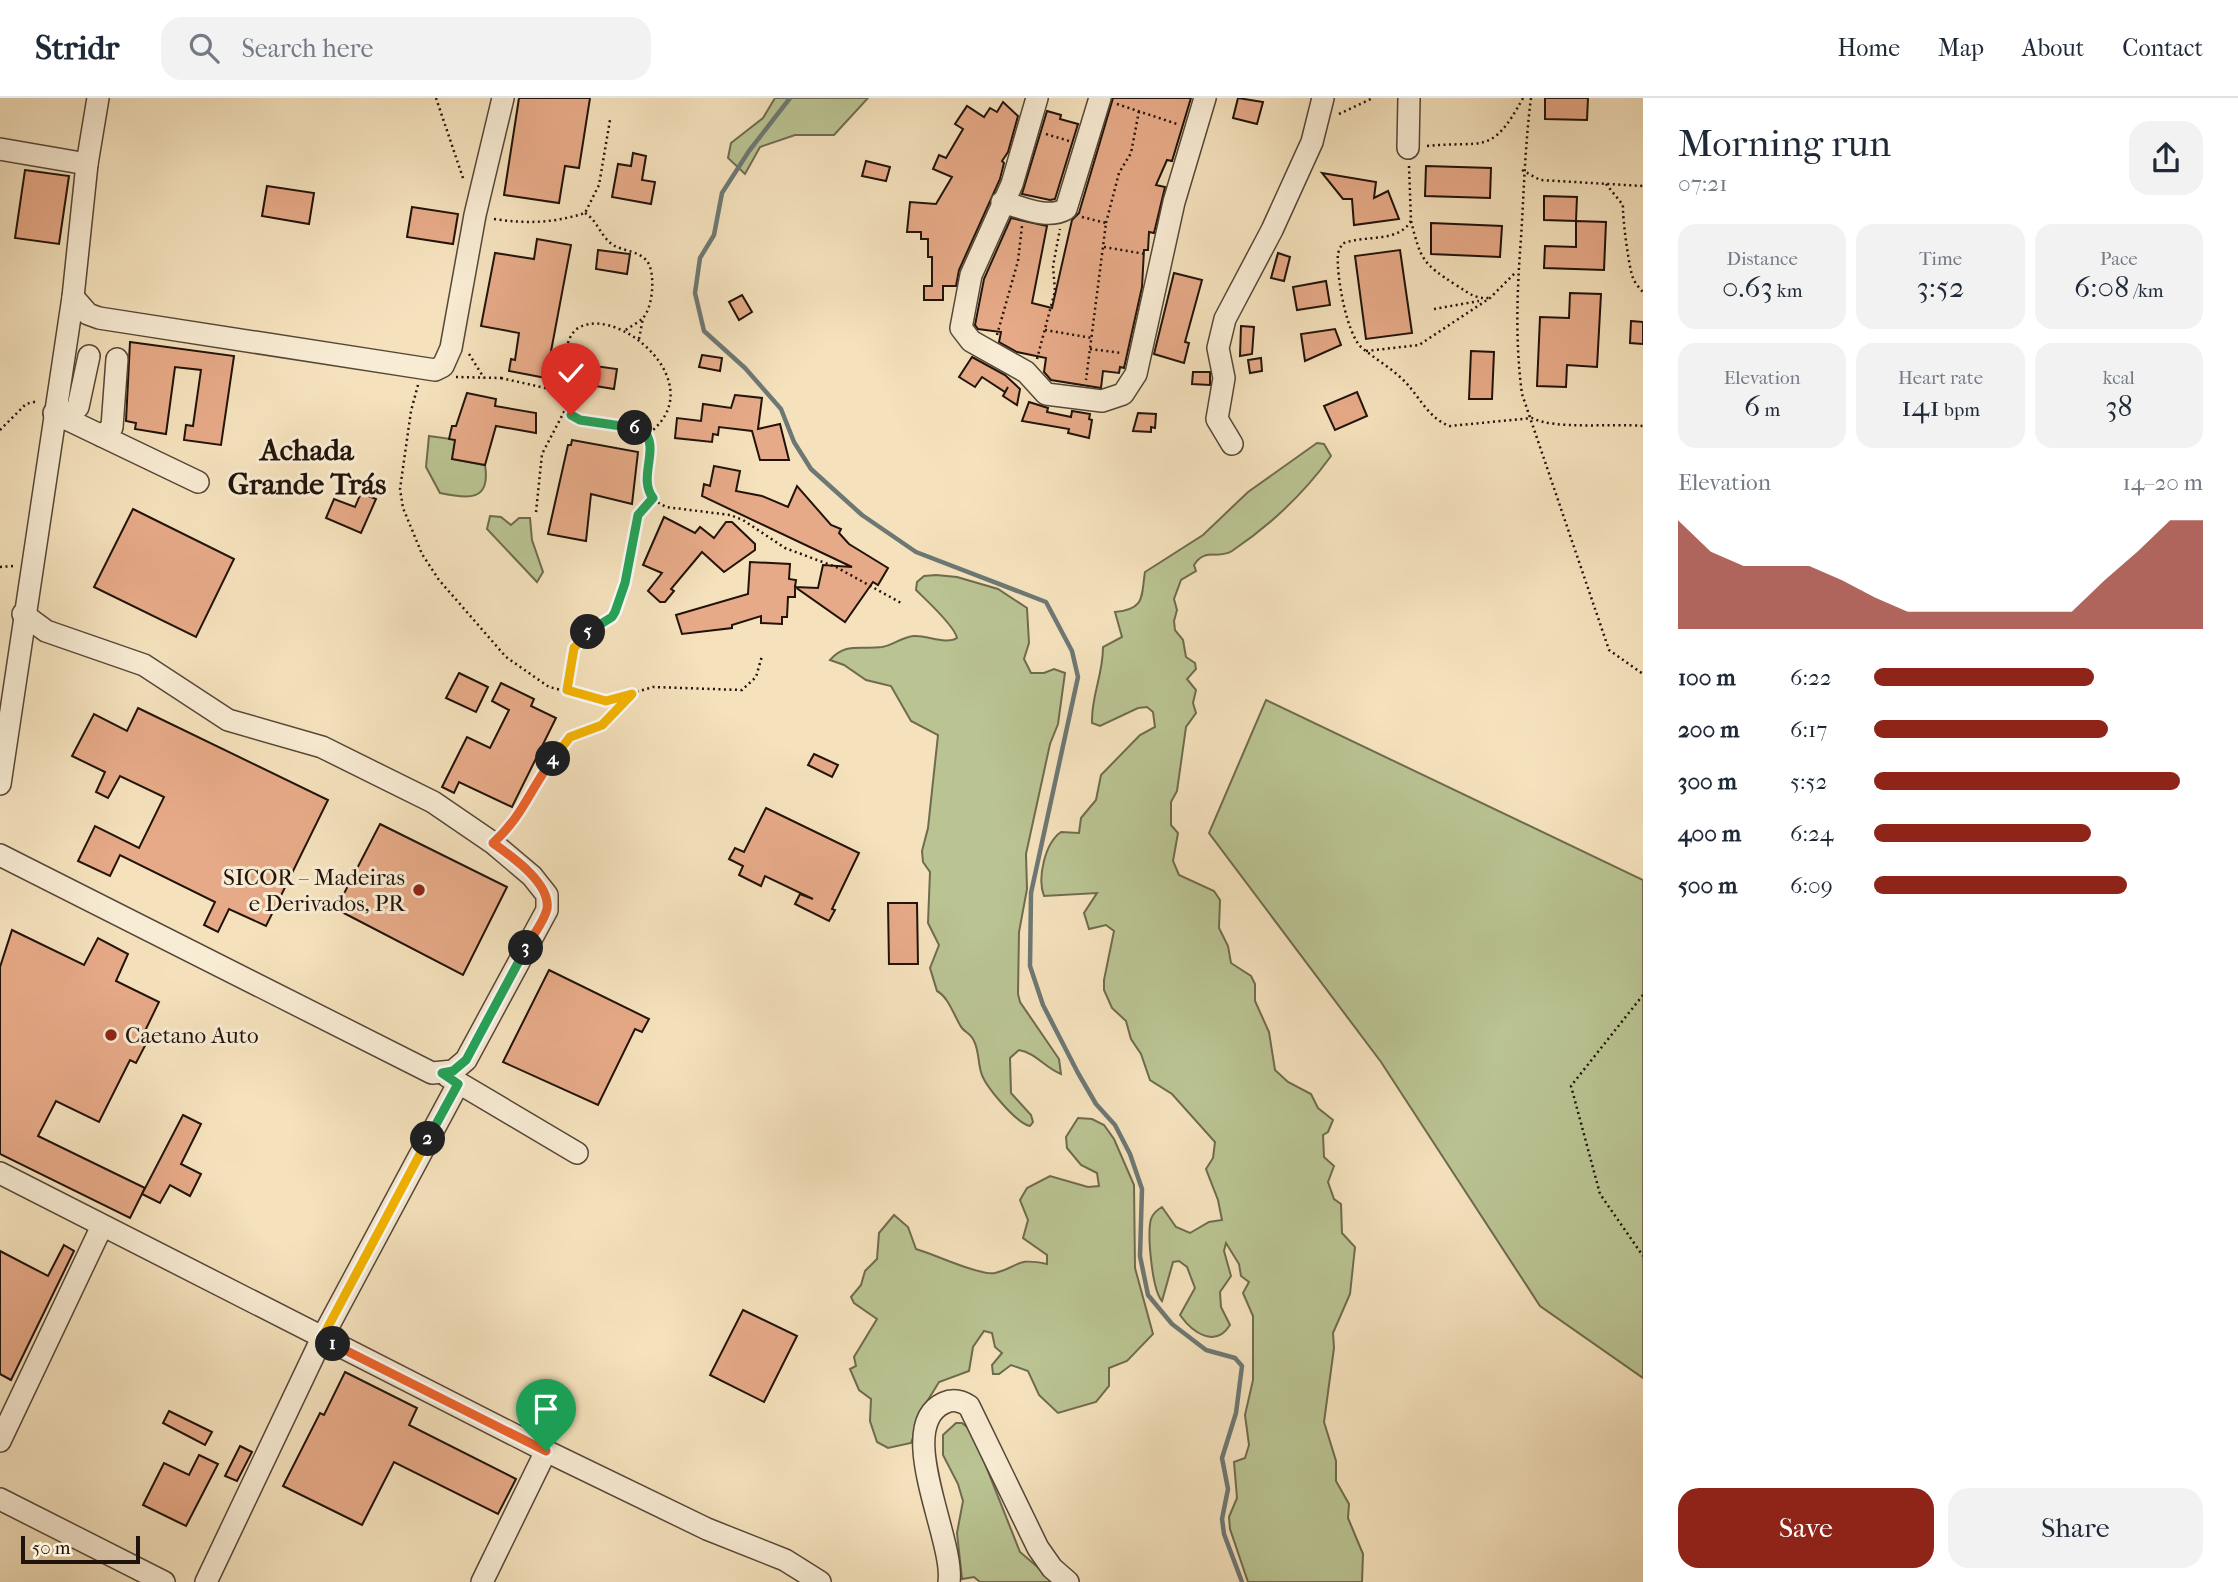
<!DOCTYPE html>
<meta charset="utf-8">
<style>
body{margin:0;font-family:"IM FELL French Canon",serif;background:#f2f2f3;color:#1f2937;height:100vh;display:flex;flex-direction:column;font-size:26px;white-space:nowrap}
*{box-sizing:border-box;margin:0}
p{font-size:23px;color:#747a83}
.icon{flex:none;width:38px;height:38px;fill:none;stroke:currentColor;stroke-width:2;stroke-linecap:round;stroke-linejoin:round}
.map{position:relative;flex:1;overflow:hidden}
.sheet{display:flex;flex-direction:column;background:#fff;width:595px}
.sheet>*{flex:none}
.scale{position:absolute;left:21px;bottom:18px;width:119px;box-sizing:border-box;padding-left:7px;border:4px solid #21130a;border-top:0;font-size:19px;line-height:24px;white-space:nowrap;color:#21130a;-webkit-text-stroke:5px #f8ecd4;paint-order:stroke}
.pin{position:absolute;display:grid;place-items:center;width:60px;height:60px;color:#fff;margin:-72px -30px;border-radius:50% 50% 50% 0;rotate:-45deg;box-shadow:0 0 7px #0007}
.pin .icon{rotate:45deg}
.km{position:absolute;width:35px;height:35px;margin:-18px;border-radius:50%;background:#222;color:#fff;font-size:19px;line-height:35px;text-align:center}
.round{display:grid;place-items:center;flex:none;width:74px;height:74px;border-radius:21px;background:#f2f2f3}
.summary{display:flex;align-items:center;justify-content:space-between;height:119px;padding:0 35px}
h1{font-size:38px;font-weight:600;line-height:52px}
.metrics{display:grid;grid-template-columns:repeat(3,1fr);gap:10px;height:119px;padding:7px 35px}
.metrics div{display:grid;align-content:center;border-radius:18px;background:#f2f2f3;text-align:center}
.metrics b{font-size:30px;font-weight:600}
.metrics small{font-size:19px;font-weight:400}
.metrics p{font-size:19px}
.chart{height:196px;padding:14px 35px}
.chart p{display:flex;justify-content:space-between}
.chart svg{width:100%;height:126px;margin-top:7px;fill:#8f2418;opacity:.7}
.primary-button{display:flex;gap:14px;margin-top:auto;padding:14px 35px}
.primary-button a{flex:1;height:80px;border-radius:21px;background:#8f2418;color:#fff;font-size:28px;font-weight:600;line-height:80px;text-align:center}
.primary-button a+a{background:#f2f2f3;color:#1f2937}
ul{padding:0 35px;list-style:none;font-size:23px}
li{display:grid;grid-template-columns:112px 84px 1fr;align-items:center;height:52px}
li i{height:18px;border-radius:9px;background:#8f2418}
header{display:flex;align-items:center;gap:42px;box-sizing:border-box;height:98px;padding:0 35px;background:#fff;border-bottom:2px solid #e0e1e3}
header strong{font-size:33px}
nav{display:flex;gap:38px;margin-inline-start:auto;font-size:24px}
.search{width:490px;height:63px;background:#f2f2f3;display:flex;align-items:center;gap:18px;box-sizing:border-box;padding:0 24px;border-radius:21px;color:#747a83;font-size:26px}
main{display:flex;flex:1;min-height:0}
.map>svg:first-child{display:block}
</style>
<header>
<strong>Stridr</strong>
<div class="search"><svg class="icon" aria-label="search" viewBox="0 0 24 24"><circle cx="10" cy="10" r="6"/><path d="M15 15l6 6"/></svg>Search here</div>
<nav><a>Home</a><a>Map</a><a>About</a><a>Contact</a></nav>
</header>
<main>
<div class="map">
<svg width="1643" height="1484" viewBox="0 0 1643 1484">
<rect width="100%" height="100%" fill="#f5e2bd"/>
<filter id="stains"><feTurbulence type="fractalNoise" baseFrequency=".00286" numOctaves="4"/><feColorMatrix values="0 0 0 0 .2 0 0 0 0 .09 0 0 0 0 .02 0 0 0 .5 -.17"/></filter>
<radialGradient id="worn" r=".72"><stop offset=".6" stop-color="#630" stop-opacity="0"/><stop offset="1" stop-color="#630" stop-opacity=".3"/></radialGradient>
<g fill="#bac392" stroke="#6e6b4e" stroke-width="2">
<polygon points="775,0 868,0 834,37 795,37 760,49 745,76 728,60 731,45 763,20"/>
<path d="M429 338 458 342 452 361 485 367C491 404 468 401 440 395L426 369Z"/>
<path d="M1317 345 1324 346 1331 358C1305 394 1269 428 1232 453 1218 462 1205 449 1194 467L1196 473 1181 482 1174 501 1177 512 1174 523 1175 532 1183 542 1186 559 1195 565 1196 571 1187 581 1196 592 1193 605 1196 615 1186 629 1177 693 1171 704V727L1178 735 1173 763 1179 777 1214 793 1220 802 1219 830 1228 848 1231 865 1251 878 1255 886V903L1269 934 1275 972 1288 984 1311 996 1318 1010 1333 1022 1328 1034 1323 1037 1324 1059 1334 1068 1328 1084 1334 1101 1341 1106 1342 1135 1355 1149 1350 1196 1333 1235 1334 1250 1324 1324 1336 1363V1383L1349 1406 1348 1420 1363 1456 1362 1484H1248L1230 1431 1229 1419 1237 1400 1234 1364 1245 1360 1249 1347 1245 1317 1253 1282V1218L1243 1195 1249 1184 1241 1178 1239 1166 1226 1145 1224 1153 1231 1178 1220 1194 1221 1209 1230 1227C1215 1251 1192 1234 1180 1217L1195 1190 1187 1169 1179 1163 1173 1164 1162 1203C1152 1192 1147 1136 1151 1121 1153 1115 1157 1112 1162 1109L1176 1129 1190 1135 1209 1124 1222 1122 1218 1102 1206 1071 1213 1060 1215 1044 1172 996 1150 982 1141 956 1131 941 1126 923 1112 910 1104 892V882L1114 833 1106 827 1089 831 1084 815 1097 795 1044 798C1037 780 1045 745 1061 734L1079 735 1081 720 1096 702 1101 677 1140 637 1155 629 1153 614 1147 609 1138 610 1100 628 1092 625C1091 598 1103 578 1103 549L1122 539 1115 514C1146 511 1141 498 1145 474L1203 437 1248 394Z"/>
<polygon points="490,418 501,419 511,427 519,420 530,420 532,442 543,474 537,484 487,431"/>
<path d="M936 477 957 479 998 491 1027 510 1029 545 1024 561 1031 575H1044L1054 571 1065 575 1058 626 1050 646 1026 756 1027 791 1019 834 1018 896 1020 904 1059 961 1061 976C1045 970 1036 955 1019 952L1010 960 1011 995 1031 1017 1033 1024 1030 1028C1016 1025 984 987 981 974 978 964 979 953 974 943 971 935 963 934 960 927 953 915 948 899 937 893L930 870 939 847 928 825 930 774 923 764 922 753 928 730 938 637 911 623 891 588 866 582 844 567 830 562C846 544 860 552 882 549 893 547 902 539 914 538 927 537 946 547 957 540 955 528 925 501 916 492L917 484 924 478Z"/>
<polygon points="1266,602 1643,782 1643,1280 1540,1208 1381,964 1209,735"/>
<path d="M1078 1020 1092 1021 1104 1027 1114 1041 1134 1087 1135 1170 1153 1236 1127 1263 1109 1270V1288L1096 1304 1058 1315 1039 1297 1028 1273 1011 1267 999 1276H993L992 1267 1002 1255 995 1249 992 1235 984 1233 973 1249 969 1273 939 1284 925 1307 911 1345 888 1350 877 1344 870 1323 871 1301 859 1292 850 1271 856 1268 854 1259 877 1221 854 1205 851 1199 861 1187 865 1173 877 1161 879 1135 894 1117 908 1129 916 1151C934 1156 980 1178 995 1175 1020 1169 1014 1159 1047 1166V1157L1023 1140 1028 1122 1020 1102 1027 1090 1050 1078 1088 1089 1099 1088 1097 1075 1081 1067 1067 1050 1066 1039Z"/>
<polygon points="956,1325 962,1325 972,1333 1020,1454 1055,1484 980,1484 974,1479 962,1481 957,1435 963,1403 958,1386 943,1357 943,1337"/>
</g>
<g fill="none" stroke-linecap="round" stroke-linejoin="round">
<polyline stroke="#6d7874" stroke-width="4.5" points="790,0 749,53 722,95 714,137 700,160 695,195 704,233 745,270 781,311 794,344 811,371 862,417 916,454 1046,504 1072,553 1078,579 1031,795 1030,868 1043,907 1078,975 1096,1006 1115,1027 1130,1056 1142,1091 1140,1158 1148,1197 1172,1226 1206,1252 1235,1260 1242,1268 1236,1315 1222,1360 1228,1391 1222,1421 1224,1436 1242,1484"/>
</g>
<g fill="#e7aa88" stroke="#21130a" stroke-width="2">
<polygon points="519,0 590,0 579,70 565,68 559,105 504,97"/>
<polygon points="1113,0 1191,0 1172,63 1167,62 1156,87 1165,89 1154,135 1149,134 1148,152 1144,152 1142,189 1124,270 1120,269 1119,275 1103,273 1101,290 1051,282 1044,274 1046,260 1017,254 999,244 1001,234 978,231 975,227 984,181 1011,120 1047,128 1032,205 1052,210 1072,122 1079,115"/>
<polygon points="1238,0 1263,4 1257,26 1233,20"/>
<polygon points="1545,0 1588,0 1587,22 1545,21"/>
<polygon points="1003,4 1018,18 1008,54 1002,63 1004,65 1000,81 959,172 956,188 943,188 943,202 924,202 924,188 932,188 932,159 928,159 928,141 921,141 921,134 907,134 910,104 936,106 952,79 933,71 939,57 946,60 963,31 955,26 967,8 984,19 990,10 997,14"/>
<polygon points="1047,13 1061,17 1060,21 1078,26 1055,101 1050,102 1022,96"/>
<polygon points="633,55 646,58 642,82 655,84 651,106 612,99 618,66 631,68"/>
<polygon points="866,63 890,69 886,83 862,78"/>
<polygon points="1426,68 1491,70 1490,100 1425,98"/>
<polygon points="25,72 69,78 59,146 15,140"/>
<polygon points="1322,75 1376,84 1374,100 1388,93 1399,121 1354,127 1352,101 1343,101"/>
<polygon points="267,88 314,95 309,126 262,118"/>
<polygon points="1544,98 1577,99 1576,123 1544,122"/>
<polygon points="412,109 458,116 453,146 407,139"/>
<polygon points="1576,123 1606,124 1604,172 1544,170 1545,148 1576,149"/>
<polygon points="1431,125 1502,128 1500,159 1431,156"/>
<polygon points="537,141 571,147 546,280 509,273 511,261 515,262 519,235 481,228 495,155 534,161"/>
<polygon points="598,152 630,156 627,176 596,171"/>
<polygon points="1400,152 1412,235 1366,241 1355,158"/>
<polygon points="1278,155 1290,159 1284,183 1271,180"/>
<polygon points="1174,175 1202,182 1185,244 1189,245 1184,265 1154,256"/>
<polygon points="1326,183 1330,207 1297,212 1293,189"/>
<polygon points="1570,195 1601,196 1597,269 1567,267 1566,289 1537,288 1540,219 1569,220"/>
<polygon points="742,197 752,214 739,222 729,204"/>
<polygon points="1631,223 1643,224 1643,246 1630,245"/>
<polygon points="1241,228 1254,229 1252,256 1240,258"/>
<polygon points="1335,231 1341,247 1305,263 1301,236"/>
<polygon points="130,244 234,258 221,347 184,342 186,327 193,328 201,272 175,269 166,336 135,331 136,325 126,323"/>
<polygon points="1471,253 1494,254 1492,301 1469,301"/>
<polygon points="702,257 722,260 720,273 699,269"/>
<polygon points="972,259 1005,277 1020,291 1017,307 1003,298 1008,289 1005,294 982,279 975,289 959,279"/>
<polygon points="1261,260 1262,273 1250,275 1248,262"/>
<polygon points="580,266 617,271 614,291 577,285"/>
<polygon points="1193,274 1210,274 1210,287 1192,286"/>
<polygon points="1357,294 1367,318 1335,332 1324,308"/>
<polygon points="467,295 496,301 495,308 536,315 536,335 496,328 485,367 452,361 455,342 449,341 452,328 456,328"/>
<polygon points="735,297 762,300 758,331 780,326 789,362 760,362 752,333 719,329 718,337 713,336 712,344 675,340 677,320 701,323 703,306 731,310"/>
<polygon points="1029,304 1048,310 1047,314 1071,319 1072,313 1090,316 1089,321 1092,322 1089,340 1068,335 1069,331 1022,323"/>
<polygon points="1138,315 1156,316 1155,330 1151,329 1151,334 1133,333"/>
<polygon points="572,342 638,354 632,406 591,396 586,443 548,436 568,347 571,347"/>
<polygon points="714,368 740,373 736,393 762,398 788,409 797,388 831,427 841,431 839,435 849,446 888,470 878,487 873,484 845,524 795,489 795,499 788,499 787,519 782,519 782,526 761,525 761,518 732,527 732,530 682,536 676,517 748,496 750,464 790,466 789,481 796,482 795,489 818,490 823,467 852,469 702,398 704,386 710,388"/>
<polygon points="361,395 376,401 361,435 326,420 334,401 355,409"/>
<polygon points="133,411 234,461 196,539 94,489"/>
<polygon points="664,419 695,435 700,429 714,440 726,424 732,424 755,446 755,452 724,474 702,454 671,491 674,493 665,504 660,504 648,493 662,475 643,467"/>
<polygon points="459,575 488,589 476,614 446,600"/>
<polygon points="501,585 534,601 531,608 556,620 512,709 459,684 454,695 442,689 467,639 490,650 509,612 492,603"/>
<polygon points="138,610 328,702 266,828 229,811 218,834 204,827 215,804 120,757 110,778 78,763 95,728 139,750 164,699 120,678 108,700 96,694 105,674 72,658 94,616 127,633"/>
<polygon points="814,656 838,667 832,679 808,667"/>
<polygon points="766,710 859,755 832,811 835,812 829,823 795,806 800,796 813,801 765,778 761,788 739,777 743,768 729,761 735,750 744,754"/>
<polygon points="380,726 507,789 463,877 336,811"/>
<polygon points="888,805 917,805 918,866 889,866"/>
<polygon points="12,832 84,867 98,840 128,856 116,883 159,904 143,937 149,940 136,965 130,962 99,1024 56,1003 38,1038 145,1090 130,1120 0,1056 0,869"/>
<polygon points="549,872 649,921 642,934 635,931 598,1007 503,964"/>
<polygon points="183,1017 201,1026 181,1066 201,1076 190,1098 170,1087 160,1105 142,1096"/>
<polygon points="64,1147 74,1153 11,1282 0,1276 0,1153 48,1178"/>
<polygon points="743,1212 797,1238 764,1304 710,1277"/>
<polygon points="345,1274 417,1310 409,1327 516,1381 498,1416 394,1364 362,1427 283,1388 320,1315 324,1317"/>
<polygon points="169,1313 212,1334 205,1347 163,1325"/>
<polygon points="240,1348 252,1354 237,1383 225,1378"/>
<polygon points="199,1357 218,1366 186,1428 143,1407 164,1365 189,1377"/>
</g>
<g fill="none" stroke-linecap="round" stroke-linejoin="round">
<g stroke="#564737" stroke-width="24">
<g id="minor">
<polyline points="1037,0 1012,86 971,177 961,230 971,243 1026,274 1046,296 1102,303 1123,296 1136,276 1174,104 1205,0"/>
<polyline points="1408,50 1409,0"/>
<polyline points="0,51 87,66"/>
<path d="M1002 104C1022 109 1047 122 1066 111L1100 0"/>
<polyline points="73,199 88,216 99,220 435,272 443,268 451,250 475,117 503,0"/>
<polyline points="54,315 198,384"/>
<polyline points="65,321 78,309 89,258"/>
<polyline points="102,338 112,329 117,261"/>
<polyline points="1232,346 1217,321 1224,280 1218,250 1225,221 1272,132 1312,44 1323,0"/>
<polyline points="0,686 73,199 87,66 98,0"/>
<polyline points="0,757 432,975 453,973 466,962 547,812 547,797 532,778 493,745 433,704 322,649 228,622 144,567 46,533 23,516"/>
<polyline points="447,978 577,1055"/>
<polyline points="0,1075 546,1353 707,1431 785,1462 820,1484"/>
<polyline points="0,1343 102,1128"/>
<polyline points="0,1401 164,1484"/>
<polyline points="206,1484 322,1240 458,986"/>
<polyline points="482,1484 546,1353"/>
<path d="M949 1484C955 1442 893 1328 944 1305 953 1301 960 1302 969 1308L1038 1450 1052 1470 1068 1484"/>
</g>
</g>
<g stroke="#21130a" stroke-width="2.5" stroke-dasharray="2 3.5" stroke-linecap="butt">
<polyline points="436,0 464,83"/>
<path d="M1531 0C1525 47 1524 93 1521 140 1517 192 1515 244 1522 296L1609 552 1643 576"/>
<polyline points="1117,6 1177,26"/>
<polyline points="1339,16 1373,0"/>
<polyline points="1046,36 1069,43"/>
<path d="M1427 48C1484 42 1491 59 1523 0"/>
<path d="M1409 68 1411 123C1397 146 1364 136 1342 146L1338 155C1336 176 1346 234 1361 249 1376 262 1395 272 1408 287 1421 302 1431 322 1450 328L1532 320C1555 332 1613 325 1643 328"/>
<polyline points="1522,72 1540,82 1643,88"/>
<path d="M1606 86 1623 107C1622 117 1629 171 1633 180 1635 185 1639 190 1643 194"/>
<path d="M585 115C598 123 600 138 613 147 623 153 639 153 647 163 656 175 653 211 642 221 637 225 630 229 624 233"/>
<polyline points="1082,119 1106,125 1086,282"/>
<path d="M494 121C526 126 554 125 585 115L599 87 610 22"/>
<path d="M1411 123C1421 162 1422 165 1456 187 1469 195 1474 201 1490 200"/>
<polyline points="1106,125 1119,75 1131,55 1139,13"/>
<polyline points="1104,149 1145,156"/>
<polyline points="1434,211 1479,203"/>
<polyline points="1045,232 1092,240"/>
<polyline points="997,237 1018,163 1022,128"/>
<polyline points="639,241 643,220"/>
<polyline points="1090,251 1122,255"/>
<polyline points="1366,253 1419,247 1490,200 1516,174"/>
<polyline points="469,256 484,280"/>
<polyline points="1037,261 1055,193 1053,168 1060,131"/>
<polyline points="456,279 502,280"/>
<polyline points="501,280 554,292 571,316 580,322 643,332 649,341 647,390 657,404 666,409 730,417 743,422 785,450 836,469 903,506"/>
<polyline points="418,287 411,313 400,391 403,410 422,456 439,482 506,559 549,589 606,603 653,589 742,592 756,579 762,558"/>
<path d="M554 292C570 276 559 240 580 229 621 208 713 288 648 336"/>
<polyline points="0,332 26,306 38,303"/>
<polyline points="536,414 542,356 566,310"/>
<polyline points="0,469 14,468"/>
<polyline points="567,591 574,550 581,540 615,514 625,485 638,417 653,400"/>
<path d="M506 733C531 706 541 671 566 644 575 633 592 633 604 626 615 619 622 608 630 598"/>
<polyline points="1643,897 1571,988 1600,1096 1643,1158"/>
</g>
<use href="#minor" stroke="#f8ecd4" stroke-width="21"/>
</g>
<g fill="none" stroke-linecap="round" stroke-linejoin="round">
<g stroke="#fff" stroke-width="14">
<polyline id="split-1" points="333,1246 546,1353"/>
</g>
<g stroke="#fff" stroke-width="14">
<polyline id="split-2" points="333,1246 322,1240 428,1041"/>
</g>
<g stroke="#fff" stroke-width="14">
<polyline id="split-3" points="428,1041 458,986 442,975 453,973 466,962 526,850"/>
</g>
<g stroke="#fff" stroke-width="14">
<path id="split-4" d="M526 850C532 838 544 824 547 811 551 785 511 758 493 745 523 718 530 691 553 661"/>
</g>
<g stroke="#fff" stroke-width="14">
<polyline id="split-5" points="553,661 570,639 602,627 632,596 606,603 567,592 574,550 588,534"/>
</g>
<g stroke="#fff" stroke-width="14">
<path id="split-6" d="M588 534 612 519 615 514 625 485 638 417 653 400C637 379 661 350 643 332L635 330"/>
</g>
<g stroke="#fff" stroke-width="14">
<polyline id="split-7" points="571,317 580,322 635,330"/>
</g>
<use href="#split-1" stroke="#f0652b" stroke-width="9"/>
<use href="#split-2" stroke="#f5b400" stroke-width="9"/>
<use href="#split-3" stroke="#22a559" stroke-width="9"/>
<use href="#split-4" stroke="#f0652b" stroke-width="9"/>
<use href="#split-5" stroke="#f5b400" stroke-width="9"/>
<use href="#split-6" stroke="#22a559" stroke-width="9"/>
<use href="#split-7" stroke="#22a559" stroke-width="9"/>
</g>
<g fill="#8f2418" stroke="#f8ecd4" stroke-width="2.5">
<circle cx="419" cy="792" r="7"/>
<circle cx="111" cy="937" r="7"/>
</g>
<g text-anchor="middle" dominant-baseline="central" stroke-width="6" stroke-linejoin="round" paint-order="stroke">
<g font-size="23" fill="#21130a" stroke="#f8ecd4" text-anchor="end">
<text x="405" y="779">SICOR – Madeiras<tspan x="405" dy="26">e Derivados, PR</tspan></text>
<text x="125" y="937" text-anchor="start">Caetano Auto</text>
</g>
<g font-size="30" font-weight="bold" fill="#21130a" stroke="#f8ecd4">
<text x="307" y="352">Achada<tspan x="307" dy="34">Grande Trás</tspan></text>
</g>
</g>
<rect width="100%" height="100%" filter="url(#stains)"/>
<rect width="100%" height="100%" fill="url(#worn)"/>
</svg>
<div class="scale">50 m</div>
<div class="pin" style="left:546px;top:1353px;background:#1e9e55"><svg class="icon" aria-label="arrive" viewBox="0 0 24 24"><path d="M6 21V4h12l-3 4 3 4H6"/></svg></div>
<div class="pin" style="left:571px;top:317px;background:#d93025"><svg class="icon" aria-label="check" viewBox="0 0 24 24"><path d="M5 12l5 5 9-10"/></svg></div>
<b class="km" style="left:333px;top:1246px">1</b>
<b class="km" style="left:428px;top:1041px">2</b>
<b class="km" style="left:526px;top:850px">3</b>
<b class="km" style="left:553px;top:661px">4</b>
<b class="km" style="left:588px;top:534px">5</b>
<b class="km" style="left:635px;top:330px">6</b>
</div>
<section class="sheet">
<div class="summary"><div><h1>Morning run</h1><p>07:21</p></div><a class="round"><svg class="icon" aria-label="share" viewBox="0 0 24 24"><path d="M12 15V3M7 8l5-5 5 5M5 13v7h14v-7"/></svg></a></div>
<div class="metrics">
<div><p>Distance</p><b>0.63<small> km</small></b></div>
<div><p>Time</p><b>3:52</b></div>
<div><p>Pace</p><b>6:08<small> /km</small></b></div>
</div>
<div class="metrics">
<div><p>Elevation</p><b>6<small> m</small></b></div>
<div><p>Heart rate</p><b>141<small> bpm</small></b></div>
<div><p>kcal</p><b>38</b></div>
</div>
<div class="chart"><p><span>Elevation</span>14–20 m</p>
<svg viewBox="0 0 160 44" preserveAspectRatio="none"><path d="M0 44V6L10 17L20 22L30 22L40 22L50 27L60 33L70 38L80 38L90 38L100 38L110 38L120 38L130 27L140 17L150 6L160 6V44z"/></svg>
</div>
<ul>
<li><b>100 m</b>6:22<i style="width:67%"></i></li>
<li><b>200 m</b>6:17<i style="width:71%"></i></li>
<li><b>300 m</b>5:52<i style="width:93%"></i></li>
<li><b>400 m</b>6:24<i style="width:66%"></i></li>
<li><b>500 m</b>6:09<i style="width:77%"></i></li>
</ul>
<div class="primary-button"><a>Save</a><a>Share</a></div>
</section>
</main>
